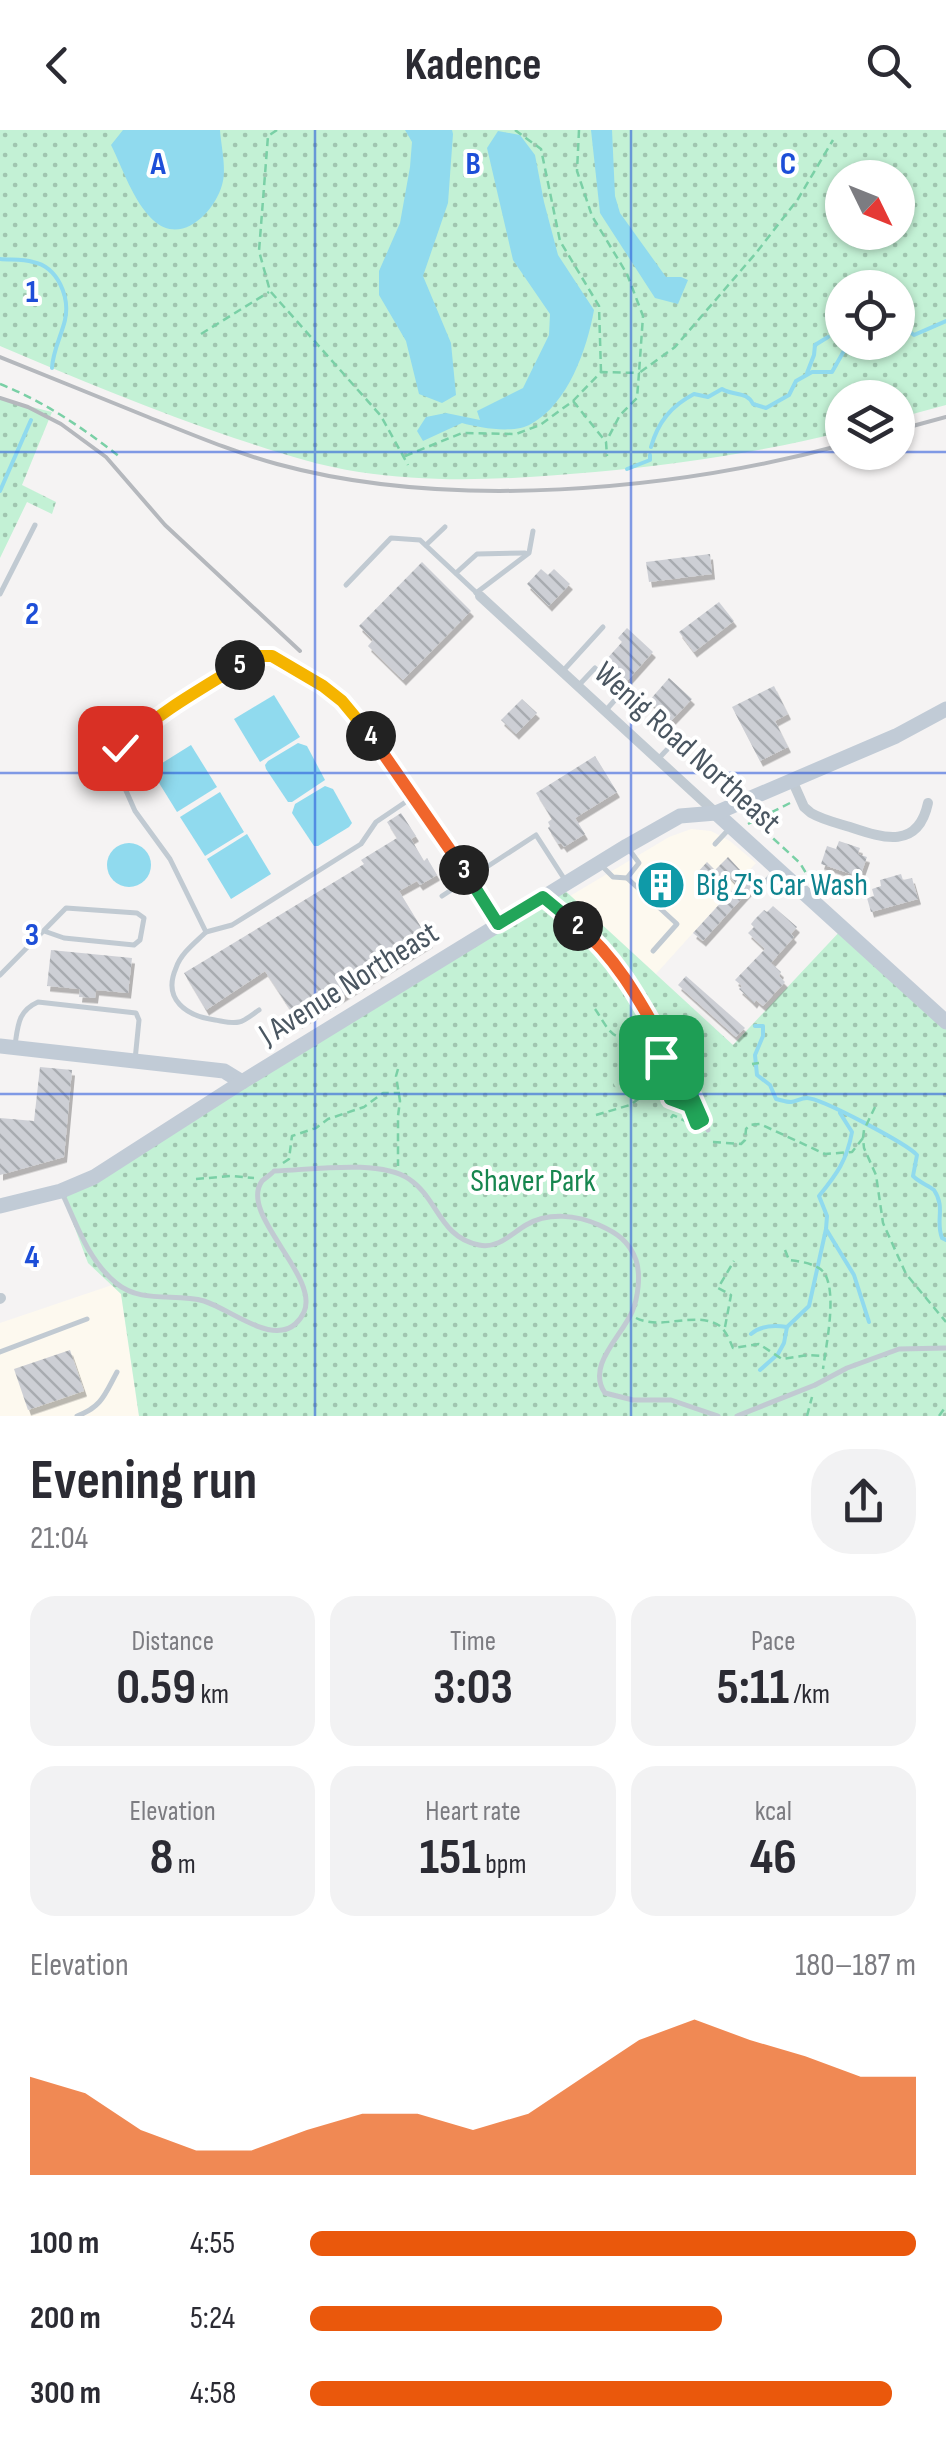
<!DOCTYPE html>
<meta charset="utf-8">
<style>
body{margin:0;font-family:"Sofia Sans Condensed",sans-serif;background:#f2f2f3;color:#2b2b33;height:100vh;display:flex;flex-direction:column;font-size:38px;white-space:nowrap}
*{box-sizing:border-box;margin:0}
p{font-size:32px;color:#7c7c81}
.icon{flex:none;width:55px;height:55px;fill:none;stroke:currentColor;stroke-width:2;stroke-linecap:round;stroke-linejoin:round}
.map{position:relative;height:1286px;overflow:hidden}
.side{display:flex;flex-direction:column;background:#fff;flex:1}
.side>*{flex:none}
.needle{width:65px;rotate:133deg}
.tools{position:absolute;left:825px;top:30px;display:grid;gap:20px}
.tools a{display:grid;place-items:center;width:90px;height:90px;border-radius:50%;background:#fff;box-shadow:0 2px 8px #0004;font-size:50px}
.pin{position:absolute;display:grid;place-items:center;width:85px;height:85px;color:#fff;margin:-42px;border-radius:20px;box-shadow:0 5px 15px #0006}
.km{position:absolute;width:50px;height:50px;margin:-25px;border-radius:50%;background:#222;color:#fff;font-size:28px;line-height:50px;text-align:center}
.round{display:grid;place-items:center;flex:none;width:105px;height:105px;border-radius:40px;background:#f2f2f3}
.summary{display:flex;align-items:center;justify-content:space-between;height:170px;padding:0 30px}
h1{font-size:55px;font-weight:700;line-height:75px}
.figures{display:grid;grid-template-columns:repeat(3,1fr);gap:15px;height:170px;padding:10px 30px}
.figures div{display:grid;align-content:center;border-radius:25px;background:#f2f2f3;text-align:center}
.figures b{font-size:50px;font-weight:700}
.figures small{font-size:28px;font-weight:400}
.figures p{font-size:28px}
.chart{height:280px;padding:20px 30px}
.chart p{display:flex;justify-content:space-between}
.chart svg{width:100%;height:180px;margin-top:10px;fill:#ea580c;opacity:.7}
ul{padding:0 30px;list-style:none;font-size:32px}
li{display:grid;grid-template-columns:160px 120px 1fr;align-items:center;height:75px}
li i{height:25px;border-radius:12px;background:#ea580c}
header{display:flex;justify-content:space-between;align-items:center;height:130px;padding:0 30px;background:#fff;font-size:45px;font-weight:700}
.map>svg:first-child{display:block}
</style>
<header><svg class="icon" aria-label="back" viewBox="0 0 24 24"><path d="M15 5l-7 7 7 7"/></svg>Kadence<svg class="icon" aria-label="search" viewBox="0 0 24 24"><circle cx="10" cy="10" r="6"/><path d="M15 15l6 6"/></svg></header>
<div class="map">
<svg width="946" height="1286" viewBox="0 0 946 1286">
<defs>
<pattern id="grass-dots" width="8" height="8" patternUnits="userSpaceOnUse" patternTransform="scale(2.5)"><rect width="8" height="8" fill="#c3f1d5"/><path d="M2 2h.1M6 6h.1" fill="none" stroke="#a0c6b0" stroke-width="1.8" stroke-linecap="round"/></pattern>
<pattern id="building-back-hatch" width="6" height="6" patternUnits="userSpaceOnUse" patternTransform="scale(2.5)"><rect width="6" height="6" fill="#cdcfd5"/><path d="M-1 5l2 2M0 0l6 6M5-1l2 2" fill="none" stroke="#a8abb0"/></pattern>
<filter id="shadow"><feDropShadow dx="3" dy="5.5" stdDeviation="0" flood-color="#0004"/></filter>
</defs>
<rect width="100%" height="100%" fill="#f5f3f3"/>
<g fill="#fdf9ef">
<polygon points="691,699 711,701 730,711 756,733 656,844 570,766 669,707"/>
<polygon points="112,1155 121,1164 139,1286 0,1286 0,1193"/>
</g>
<g fill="url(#grass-dots)" fill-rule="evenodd">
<path d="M0 0H946V275L898 288V268H842V302C762 322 678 334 595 342 516 349 437 354 359 342 317 336 274 321 234 308 155 281 77 249 0 216ZM842 48H898V102H842ZM842 158H898V212H842Z"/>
<polygon points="0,269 52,282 22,355 56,372 52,384 27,372 0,428"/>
<polygon points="560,756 733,915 843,798 946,892 946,1286 139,1286 121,1164 88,1133 61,1061"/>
</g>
<polygon fill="#c3f1d5" points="644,925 660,953 625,973 609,946"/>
<g fill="#90daee">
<path d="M123 0H220C221 16 227 40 222 55 214 83 181 116 153 90 133 71 123 39 111 15Z"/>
<polygon points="405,0 452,0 453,4 448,73 423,146 451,213 456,265 442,273 419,264 406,211 379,165 379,141 400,93 410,37 412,12"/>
<polygon points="591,0 612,0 615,66 620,83 666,147 681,147 688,150 678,174 655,168 600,83"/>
<path d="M498 1 520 5 535 25 544 72 558 125 594 180C587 219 568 274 531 294 514 304 480 298 462 293L423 311 417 301 426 287 446 283 480 290 477 281 523 258 549 205 550 184 513 130 487 18Z"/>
<polygon points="274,565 300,607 260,632 234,589"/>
<polygon points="298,613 307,616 325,650 292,672 288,672 266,639 265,635 268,631"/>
<polygon points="191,615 217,657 177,682 151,640"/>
<polygon points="325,656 333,659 352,693 349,697 318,716 314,716 292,683 295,674"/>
<polygon points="220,662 244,702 205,726 180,687"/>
<polygon points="247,704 271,744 231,769 207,729"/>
<circle cx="129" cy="735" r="22"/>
</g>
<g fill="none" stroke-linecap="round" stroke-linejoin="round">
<g stroke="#90daee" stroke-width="4">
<path d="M0 129C11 130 23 129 33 132 58 137 70 167 65 190 61 207 53 220 52 238"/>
<polyline points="898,193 914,205 946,191"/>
<polyline points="807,243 814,225 815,215 828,207"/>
<path d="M651 317C658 292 671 276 694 264L708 267 722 259C733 266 747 261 753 274L766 278 789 265 796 251 812 242H832L845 219 855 212"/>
<polyline points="627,339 650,330 650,325"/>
<polyline points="0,361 31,290"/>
<path d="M755 896H763V906L755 925 757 945 770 955 776 969C781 970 786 972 791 972 797 971 801 968 807 968 821 968 907 1014 917 1025L913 1046C920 1053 928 1055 934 1060 946 1078 935 1090 942 1108L946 1110"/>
<path d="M840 983 852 1002C847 1030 837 1044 819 1066L827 1086 826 1099 854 1145 869 1192"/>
<path d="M751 1204C761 1195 774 1195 787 1197"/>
<polyline points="760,1240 778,1224 784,1213 787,1197 809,1176 826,1099"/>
</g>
</g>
<g fill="url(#building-back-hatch)" filter="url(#shadow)">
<polygon points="710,424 712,444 649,452 646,432"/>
<polygon points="422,432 471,481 403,550 368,516 373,510 359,496"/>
<polygon points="541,439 548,445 554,439 570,454 549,476 527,454"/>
<polygon points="719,472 734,491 694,522 679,502"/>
<polygon points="627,498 653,522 627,551 605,531 622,512 618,508"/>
<polygon points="669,548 692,569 671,591 649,571"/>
<polygon points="774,556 788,584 775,591 788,617 760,631 732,577"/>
<polygon points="522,569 537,583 516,604 501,590"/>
<polygon points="595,626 617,662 575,688 585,704 564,717 561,713 558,714 548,698 550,696 548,692 552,689 536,663"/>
<polygon points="401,683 416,706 411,709 424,731 427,728 437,745 420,755 417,751 399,761 430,812 299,893 265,841 206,880 184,843 364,734 361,730 397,708 387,692"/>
<polygon points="839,711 860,718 858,724 867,727 860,747 821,734 827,716 836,719"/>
<polygon points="728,727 741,741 738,744 752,757 703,811 693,803 737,755 725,742 711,757 696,744 707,732 715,740"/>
<polygon points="901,744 903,750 912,748 918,769 871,782 867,768 874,766 872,759 881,756 880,750"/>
<polygon points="773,776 797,797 791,804 794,807 771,833 781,842 779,846 785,852 763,876 756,870 754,873 749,868 739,859 742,856 735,850 765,819 748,803 754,797 751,794 755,789 764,780 767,782"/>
<polygon points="51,820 132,828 128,863 96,860 95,868 79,867 80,859 47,856"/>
<polygon points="686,846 745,898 736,907 678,855"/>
<polygon points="40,937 72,940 64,1027 0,1045 0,988 34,991"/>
<polygon points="70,1220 84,1261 28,1280 14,1239"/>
</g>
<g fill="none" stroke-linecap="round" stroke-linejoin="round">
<g stroke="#7ad0a6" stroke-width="2.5" stroke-dasharray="8 5" stroke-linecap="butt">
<polyline points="277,0 268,6 259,121 270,161 381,286 408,335"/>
<polyline points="515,0 541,19 560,111 599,176 601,242"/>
<polyline points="579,0 577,41 592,86 627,144 643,186 639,243 675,217 756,123 798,69 833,10"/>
<polyline points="201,204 269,162"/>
<path d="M0 254C45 272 83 298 120 327"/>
<polyline points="573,271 601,242 639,243 637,268 620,285 607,310"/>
<polyline points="405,326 462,303 516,304 540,295 573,271 606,312 607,326"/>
<polyline points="754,691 800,733 810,750"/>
<polyline points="748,694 790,673"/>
<path d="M595 879C601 887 608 903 617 906 626 909 634 900 642 907 649 912 652 920 660 926"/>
<polyline points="752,934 759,933"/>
<polyline points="666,937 675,953 671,969 687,975"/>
<polyline points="398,939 396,946 400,971 398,986 398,1036"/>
<polyline points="596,985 630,975 644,965 669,969"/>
<polyline points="671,988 673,985 689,993 696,994"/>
<polyline points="863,1008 864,1000 875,977"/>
<polyline points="713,1012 741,1014 745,1010 746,999 750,995 760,994 825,1024 852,1022 863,1008 864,1018 876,1045 883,1093 906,1144 946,1192"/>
<polyline points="283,1033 289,1029 292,1006 316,998 328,989 364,977 383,963 400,963"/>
<polyline points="196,1049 231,1046 254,1048"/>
<path d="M785 1120 789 1130C799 1131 819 1134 825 1144 837 1166 826 1215 823 1239"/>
<path d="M636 1188C662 1201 696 1180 720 1196 726 1201 730 1211 733 1218L759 1214 782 1229 808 1225 825 1226"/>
<polyline points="725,1197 731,1165 718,1158 734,1131"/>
<polyline points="807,1286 812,1267"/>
<polyline points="939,1286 946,1276"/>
</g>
<g stroke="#c1cad2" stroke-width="5">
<polyline points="426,415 445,397"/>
<polyline points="456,443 477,424 525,423"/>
<polyline points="346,455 391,408 420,410 480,466"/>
<polyline points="476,463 529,423 533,401"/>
<polyline points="0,464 35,395"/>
<polyline points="562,542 603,497"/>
<polyline points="578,556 595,538 622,562 607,579"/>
<polyline points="660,627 678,608"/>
<polyline points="715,714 730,698"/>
<polyline points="600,734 613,747 627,748 677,794 653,821"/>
<polyline points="627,748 639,733 628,718"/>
<polyline points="755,763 776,740"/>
<polyline points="442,766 536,705 565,750"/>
<polyline points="545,769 595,810 621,842 689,958 708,1000"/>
<polyline points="206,802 232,795 361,714 376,692 413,667"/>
<polyline points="0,845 66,778 137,783 144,788 140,810 134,815 64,808 44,801"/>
<path d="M259 880C253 884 245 891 239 892 232 894 222 891 215 890 187 886 162 870 176 838 181 823 196 812 206 802L170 729 135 681 116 638 120 618 133 605 189 566 255 526H272L323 555 342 571 364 595 470 748 496 792"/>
<path d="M15 915C18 895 18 881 38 872L136 883 139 890 135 930"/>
<path d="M62 1063C77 1095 88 1130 116 1153 141 1174 175 1163 204 1171 226 1178 259 1204 282 1200 292 1199 300 1191 304 1182 320 1146 238 1084 262 1051 263 1050 274 1042 274 1041 311 1040 379 1029 409 1049 438 1068 439 1107 479 1115 498 1119 511 1104 526 1095 548 1082 577 1085 599 1095 617 1103 629 1111 636 1130 641 1145 638 1168 632 1182 621 1207 586 1236 605 1263L633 1270H671L718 1286"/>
<polyline points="0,1222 87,1189"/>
<path d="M77 1286C102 1277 105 1264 117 1242"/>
<polyline points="737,1286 815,1255 847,1238 899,1219 946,1218"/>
</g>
<g stroke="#c1cad2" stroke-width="10">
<polyline points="480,466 716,683"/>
<path d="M792 650 804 677 811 683C823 690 837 693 850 697 883 708 918 720 928 673"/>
<polyline points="0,1169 1,1168"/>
</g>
<g stroke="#c1cbd6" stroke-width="15">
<polyline points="716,683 946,892"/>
<polyline points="0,916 224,941 242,952"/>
<polyline points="0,1076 61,1061 94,1047 242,952 627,716 680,686 716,683 896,606 946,579"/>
</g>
<g stroke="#b5b8bd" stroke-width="4">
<path d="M0 227C49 247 99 267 148 287 191 304 233 322 277 334 449 381 672 361 842 315"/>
<polyline points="0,268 28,277 61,294 106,327 165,395 300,521"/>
<polyline points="898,300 946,287"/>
</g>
</g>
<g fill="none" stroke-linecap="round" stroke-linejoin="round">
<g stroke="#fff" stroke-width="20">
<polyline id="split-1" points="661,927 675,953 670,969 689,976 696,994 703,990 689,958 672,928"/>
</g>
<g stroke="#fff" stroke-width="20">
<path id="split-2" d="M578 796C620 830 645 881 672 928"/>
</g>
<g stroke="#fff" stroke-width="20">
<polyline id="split-3" points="464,740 498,794 543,767 578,796"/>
</g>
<g stroke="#fff" stroke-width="20">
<polyline id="split-4" points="371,606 464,740"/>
</g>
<g stroke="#fff" stroke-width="20">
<polyline id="split-5" points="240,535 254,526 272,526 323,556 342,571 371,606"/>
</g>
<g stroke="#fff" stroke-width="20">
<path id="split-6" d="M120 618C155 585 199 560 240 535"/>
</g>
<use href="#split-1" stroke="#22a559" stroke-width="12"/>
<use href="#split-2" stroke="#f0652b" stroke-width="12"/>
<use href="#split-3" stroke="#22a559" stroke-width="12"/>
<use href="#split-4" stroke="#f0652b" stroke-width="12"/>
<use href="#split-5" stroke="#f5b400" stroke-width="12"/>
<use href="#split-6" stroke="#f5b400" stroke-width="12"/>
</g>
<path fill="none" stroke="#1d4ed8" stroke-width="2.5" stroke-opacity="0.55" d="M315 0V1286M631 0V1286M0 322H842M898 322H946M0 643H946M0 964H946"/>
<defs>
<g id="building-disc" transform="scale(2.5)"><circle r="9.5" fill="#0f9aa8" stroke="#fff"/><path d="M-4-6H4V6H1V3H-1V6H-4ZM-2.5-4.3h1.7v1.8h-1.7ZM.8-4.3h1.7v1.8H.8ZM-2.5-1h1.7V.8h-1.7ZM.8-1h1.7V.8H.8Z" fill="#fff"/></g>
</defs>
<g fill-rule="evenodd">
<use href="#building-disc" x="661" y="755"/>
</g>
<g text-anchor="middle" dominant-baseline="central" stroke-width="8" stroke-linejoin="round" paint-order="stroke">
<g font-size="32" fill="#4a5661" stroke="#fff">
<text transform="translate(687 618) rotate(42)">Wenig Road Northeast</text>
<text transform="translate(349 854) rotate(-32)">J Avenue Northeast</text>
</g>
<g font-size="32" fill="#0d838f" stroke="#fff" text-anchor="start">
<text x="696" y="755">Big Z's Car Wash</text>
</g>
<g font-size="32" fill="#17864f" stroke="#fff">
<text x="533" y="1051">Shaver Park</text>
</g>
</g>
<g font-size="32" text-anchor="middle" font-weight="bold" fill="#1d4ed8" stroke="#fff" stroke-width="8" stroke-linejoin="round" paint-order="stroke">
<text x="158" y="44">A</text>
<text x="473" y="44">B</text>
<text x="788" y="44">C</text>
<text x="32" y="172">1</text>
<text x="32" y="494">2</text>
<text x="32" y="815">3</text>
<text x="32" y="1137">4</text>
</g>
</svg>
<div class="tools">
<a><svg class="needle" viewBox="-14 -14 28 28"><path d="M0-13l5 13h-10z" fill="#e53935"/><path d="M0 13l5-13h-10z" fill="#7c7c81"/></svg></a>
<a><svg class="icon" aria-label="locate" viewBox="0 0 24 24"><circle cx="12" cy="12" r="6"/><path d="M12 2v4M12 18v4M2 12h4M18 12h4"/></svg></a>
<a><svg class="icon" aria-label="layers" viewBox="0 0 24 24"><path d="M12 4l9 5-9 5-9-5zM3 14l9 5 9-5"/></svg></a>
</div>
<div class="pin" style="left:661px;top:927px;background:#1e9e55"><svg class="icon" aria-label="arrive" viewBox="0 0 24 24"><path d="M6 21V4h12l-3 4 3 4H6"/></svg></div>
<div class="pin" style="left:120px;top:618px;background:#d93025"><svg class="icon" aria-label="check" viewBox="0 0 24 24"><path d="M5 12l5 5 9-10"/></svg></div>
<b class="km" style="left:578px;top:796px">2</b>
<b class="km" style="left:464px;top:740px">3</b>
<b class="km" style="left:371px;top:606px">4</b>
<b class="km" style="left:240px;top:535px">5</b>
</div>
<section class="side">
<div class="summary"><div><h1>Evening run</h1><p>21:04</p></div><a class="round"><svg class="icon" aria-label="share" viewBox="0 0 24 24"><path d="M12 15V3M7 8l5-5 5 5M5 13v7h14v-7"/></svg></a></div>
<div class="figures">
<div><p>Distance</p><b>0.59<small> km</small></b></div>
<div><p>Time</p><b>3:03</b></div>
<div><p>Pace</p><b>5:11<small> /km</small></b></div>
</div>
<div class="figures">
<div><p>Elevation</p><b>8<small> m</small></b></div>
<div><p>Heart rate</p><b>151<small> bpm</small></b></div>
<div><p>kcal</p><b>46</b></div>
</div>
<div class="chart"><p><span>Elevation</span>180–187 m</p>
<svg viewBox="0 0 160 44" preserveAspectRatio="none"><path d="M0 44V20L10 24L20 33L30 38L40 38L50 33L60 29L70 29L80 33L90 29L100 20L110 11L120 6L130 11L140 15L150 20L160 20V44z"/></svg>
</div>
<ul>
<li><b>100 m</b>4:55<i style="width:100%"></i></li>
<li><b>200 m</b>5:24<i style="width:68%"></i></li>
<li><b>300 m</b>4:58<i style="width:96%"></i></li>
</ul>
</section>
